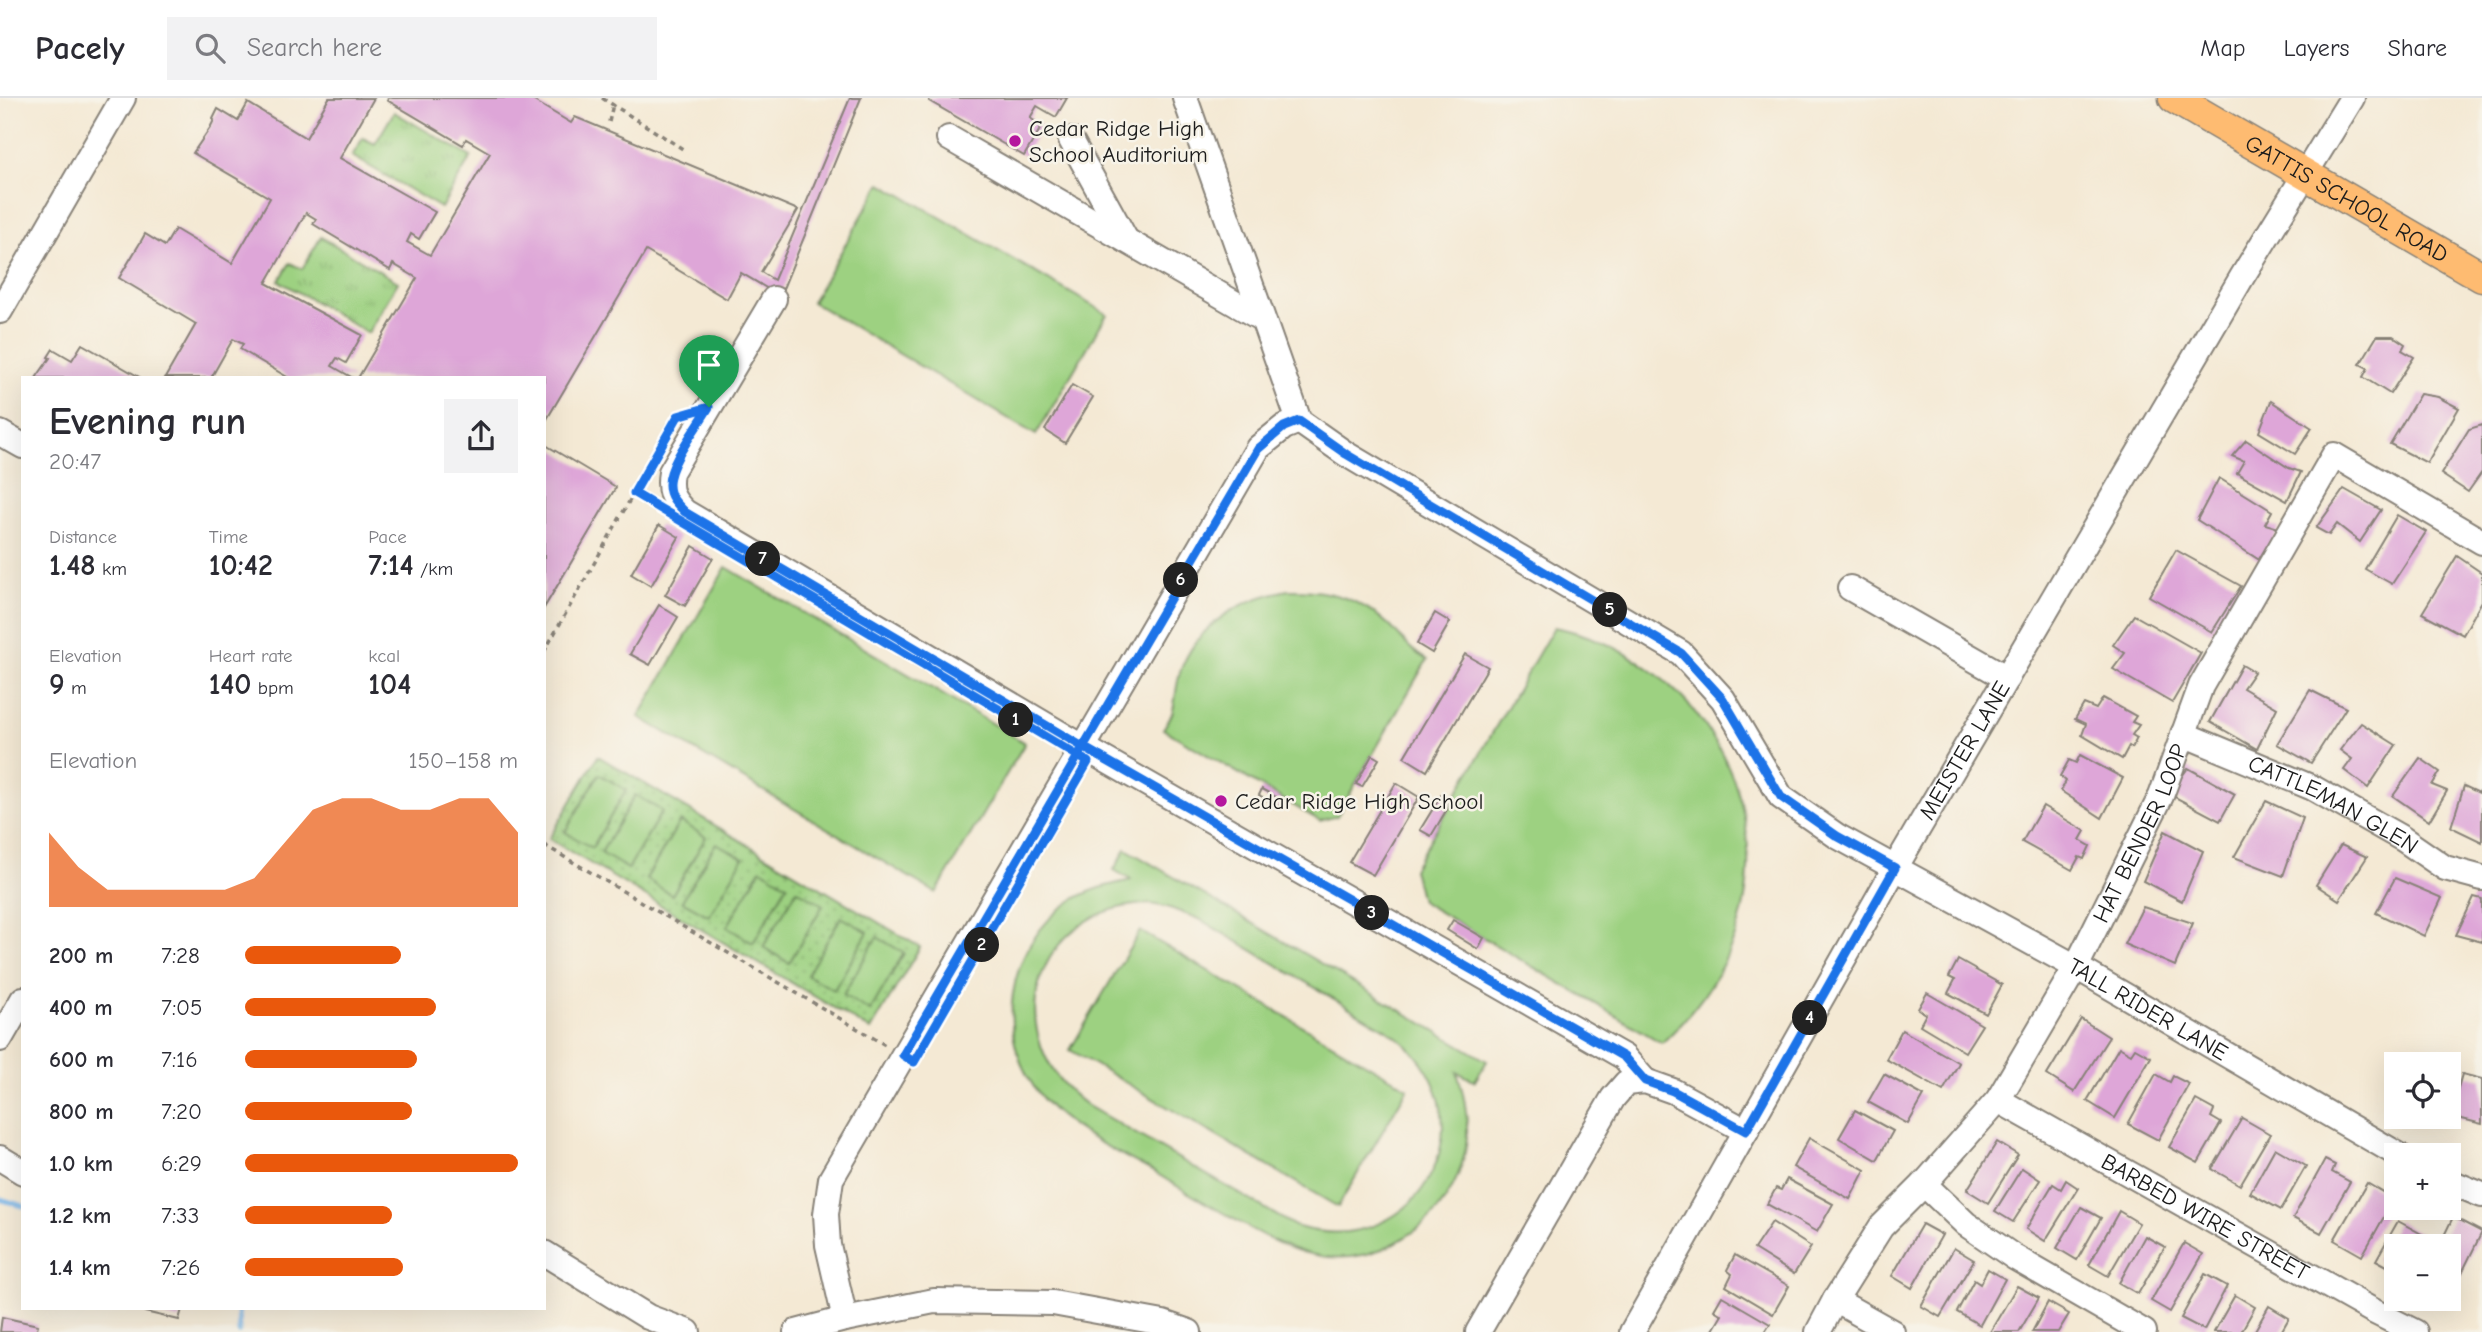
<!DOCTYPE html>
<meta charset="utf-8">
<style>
body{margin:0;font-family:"Comic Neue",sans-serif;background:#f2f2f3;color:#2b2b33;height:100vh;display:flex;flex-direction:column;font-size:26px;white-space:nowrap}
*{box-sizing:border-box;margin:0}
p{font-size:23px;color:#7c7c81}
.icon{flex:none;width:38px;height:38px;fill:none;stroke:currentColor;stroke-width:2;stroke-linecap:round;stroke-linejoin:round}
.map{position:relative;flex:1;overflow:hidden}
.sheet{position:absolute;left:21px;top:278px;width:525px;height:934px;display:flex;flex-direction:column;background:#fff;border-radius:0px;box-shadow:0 7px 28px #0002}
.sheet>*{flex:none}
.buttons{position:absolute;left:2384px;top:954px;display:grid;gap:14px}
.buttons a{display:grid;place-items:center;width:77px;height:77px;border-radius:0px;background:#fff;box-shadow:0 7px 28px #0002;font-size:35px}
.pin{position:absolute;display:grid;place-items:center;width:60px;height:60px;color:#fff;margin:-72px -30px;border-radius:50% 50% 50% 0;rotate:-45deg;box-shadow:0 0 7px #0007}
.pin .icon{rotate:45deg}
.km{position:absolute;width:35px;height:35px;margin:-18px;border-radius:50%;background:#222;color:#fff;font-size:19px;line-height:35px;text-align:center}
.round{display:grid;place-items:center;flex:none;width:74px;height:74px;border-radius:0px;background:#f2f2f3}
.headline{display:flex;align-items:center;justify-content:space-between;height:119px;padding:0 28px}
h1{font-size:38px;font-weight:600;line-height:52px}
.figures{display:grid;grid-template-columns:repeat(3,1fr);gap:10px;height:119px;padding:7px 28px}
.figures div{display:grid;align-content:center}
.figures b{font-size:30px;font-weight:600}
.figures small{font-size:19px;font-weight:400}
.figures p{font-size:19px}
.chart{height:196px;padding:14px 28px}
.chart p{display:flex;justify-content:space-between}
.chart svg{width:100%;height:126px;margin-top:7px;fill:#ea580c;opacity:.7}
ul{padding:0 28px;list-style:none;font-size:23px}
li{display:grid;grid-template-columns:112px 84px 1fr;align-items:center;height:52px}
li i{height:18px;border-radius:9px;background:#ea580c}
header{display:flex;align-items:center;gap:42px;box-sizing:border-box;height:98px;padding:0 35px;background:#fff;border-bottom:2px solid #e1e1e2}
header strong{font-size:33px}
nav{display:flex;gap:38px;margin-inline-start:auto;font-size:24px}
.search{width:490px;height:63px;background:#f2f2f3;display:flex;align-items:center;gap:18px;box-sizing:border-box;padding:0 24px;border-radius:0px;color:#7c7c81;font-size:26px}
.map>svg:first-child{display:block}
</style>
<header>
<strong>Pacely</strong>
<div class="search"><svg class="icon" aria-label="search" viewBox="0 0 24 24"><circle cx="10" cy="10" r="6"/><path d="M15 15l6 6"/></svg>Search here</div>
<nav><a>Map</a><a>Layers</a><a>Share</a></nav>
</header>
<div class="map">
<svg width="2482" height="1234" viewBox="0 0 2482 1234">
<defs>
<pattern id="grass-tufts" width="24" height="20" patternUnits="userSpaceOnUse" patternTransform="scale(1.75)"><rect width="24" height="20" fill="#9dd181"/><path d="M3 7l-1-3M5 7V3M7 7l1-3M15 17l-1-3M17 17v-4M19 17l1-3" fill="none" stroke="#87b36f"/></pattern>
<pattern id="park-dots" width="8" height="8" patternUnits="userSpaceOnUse" patternTransform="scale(1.75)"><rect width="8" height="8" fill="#9dd181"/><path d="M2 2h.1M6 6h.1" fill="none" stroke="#87b36f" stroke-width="1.8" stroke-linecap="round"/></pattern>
</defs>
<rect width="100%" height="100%" fill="#f7f3e8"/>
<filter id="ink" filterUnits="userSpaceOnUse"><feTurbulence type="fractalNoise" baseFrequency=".0143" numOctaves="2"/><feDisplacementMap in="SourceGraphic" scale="14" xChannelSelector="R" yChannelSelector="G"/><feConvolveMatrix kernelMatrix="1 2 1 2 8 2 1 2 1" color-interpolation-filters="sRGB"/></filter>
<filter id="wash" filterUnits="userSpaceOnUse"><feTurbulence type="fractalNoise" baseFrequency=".00686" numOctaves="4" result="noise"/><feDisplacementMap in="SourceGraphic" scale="28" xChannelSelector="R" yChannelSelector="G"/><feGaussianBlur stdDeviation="1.57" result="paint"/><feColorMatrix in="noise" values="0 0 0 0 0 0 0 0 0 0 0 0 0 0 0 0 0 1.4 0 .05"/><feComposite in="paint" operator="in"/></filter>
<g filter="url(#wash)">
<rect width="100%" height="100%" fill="#f4e9d4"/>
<g fill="url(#grass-tufts)" stroke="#5c764e" stroke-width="2">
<polygon points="394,14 471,59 441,110 352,58 363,40 375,46"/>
<polygon points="321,139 398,184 368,235 279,183 290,165 302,171"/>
</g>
<polygon fill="url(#park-dots)" stroke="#5c764e" stroke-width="2" points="598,658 920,849 871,932 549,741"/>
<g fill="#9dd181" stroke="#5c764e" stroke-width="2" fill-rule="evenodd">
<polygon points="881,85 1107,216 1036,337 812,204"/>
<polygon points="726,469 1025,645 936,795 639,619"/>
<path d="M1288 492C1328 491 1361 500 1390 528 1404 542 1408 551 1427 562L1337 718 1320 723 1163 631C1166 626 1172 618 1173 612 1176 600 1176 587 1180 574 1197 526 1241 501 1288 492Z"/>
<path d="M1554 529C1696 557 1787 708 1732 846 1716 886 1692 916 1662 945L1421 803 1413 771Z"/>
<polygon points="599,676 626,692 592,750 565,734"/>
<polygon points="635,697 662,713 628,771 601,755"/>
<polygon points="680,723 706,739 672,797 646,781"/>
<polygon points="716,745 743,760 709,818 682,803"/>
<path d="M1126 751 1487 963 1475 983 1457 974C1473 1023 1472 1065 1440 1109 1428 1125 1412 1136 1395 1145 1335 1177 1284 1151 1232 1120 1207 1106 1183 1092 1159 1077 1122 1056 1071 1034 1044 1002 991 942 1005 847 1071 803 1090 791 1110 787 1131 782L1114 772ZM1150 806 1167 809 1199 821 1390 934C1500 1011 1423 1168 1295 1128L1088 1008C993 941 1034 808 1150 806Z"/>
<polygon points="761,771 787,787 753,845 727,829"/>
<polygon points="797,792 823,807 789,865 763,849"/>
<polygon points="841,819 868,834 834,892 807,877"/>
<polygon points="1140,833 1408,990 1338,1109 1070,952"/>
<polygon points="877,839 904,855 870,913 843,897"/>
</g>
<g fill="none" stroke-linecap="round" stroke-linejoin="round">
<g stroke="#76b5ea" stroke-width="5">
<polyline points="0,1101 23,1108"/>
<polyline points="238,1211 239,1234"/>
</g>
</g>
<g id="blocks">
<g fill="#dea6d8">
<polygon points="329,0 374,0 340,60 435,114 419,141 411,136 407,144 430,157 490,55 466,41 463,47 387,2 388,0 529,0 571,25 575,19 798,112 761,174 774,182 850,0 861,0 780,198 741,175 727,201 646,153 544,326 544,280 358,280 417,180 393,166 390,172 313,126 316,121 306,115 266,185 362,237 346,265 337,260 332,268 353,280 289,280 240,251 243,246 233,241 211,280 165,280 196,226 119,180 140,145 145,136 165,148 175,131 232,165 270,100 193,55 210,30 214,22 213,21 218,11 238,23 248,5 306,40"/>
<polygon points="930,0 1067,0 1056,19 1037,8 1030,20 1042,28 1024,58 929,3"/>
<polygon points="2377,238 2393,238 2405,246 2402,252 2414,259 2390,296 2363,279 2368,270 2360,266"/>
<polygon points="82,246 141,280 36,280 50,260 48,259 53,251 72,262"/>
<polygon points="1072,287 1093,299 1065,345 1045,332"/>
<polygon points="2420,296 2438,299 2459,310 2427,365 2390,346"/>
<polygon points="2271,303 2312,330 2295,356 2259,334"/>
<polygon points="2482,327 2482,374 2468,394 2441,376 2469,331"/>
<polygon points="2246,342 2289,370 2301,374 2287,403 2237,375 2244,363 2232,358"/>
<polygon points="544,346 616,389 544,510"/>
<polygon points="2219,380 2272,413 2265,426 2279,430 2261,463 2197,422"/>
<polygon points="2344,391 2381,412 2360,444 2337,426 2329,437 2316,430"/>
<polygon points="2397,417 2426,434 2392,486 2365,471"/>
<polygon points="659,427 679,439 651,488 631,476"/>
<polygon points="693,448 713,460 685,508 665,497"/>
<polygon points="2176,452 2241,488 2212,534 2149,498"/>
<polygon points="2457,458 2482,475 2482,503 2463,537 2422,515"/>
<polygon points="659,507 678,519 650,567 630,556"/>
<polygon points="1435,515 1450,524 1432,555 1417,546"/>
<polygon points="2134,517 2201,555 2172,605 2113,571 2125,555 2113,547"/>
<polygon points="1465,556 1488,569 1427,673 1404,659"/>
<polygon points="2242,567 2254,574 2243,590 2277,610 2257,651 2210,624"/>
<polygon points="2310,592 2346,610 2311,665 2277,646"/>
<polygon points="2103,600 2136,618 2132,624 2139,627 2132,637 2137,640 2132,650 2129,648 2122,661 2082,637 2086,626 2075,621 2084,606 2096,611"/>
<polygon points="2361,625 2396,647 2368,690 2344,672 2352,661 2340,652"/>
<polygon points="1372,657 1379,661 1362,689 1356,686"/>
<polygon points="2080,657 2123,680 2102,720 2061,693 2066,683 2060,678 2069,662 2076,665"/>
<polygon points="2420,660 2440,674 2432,687 2447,693 2429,723 2393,698"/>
<polygon points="2188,670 2235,696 2220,723 2169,696"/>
<polygon points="1396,685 1419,699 1373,777 1349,764"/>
<polygon points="2464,688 2479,695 2482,688 2482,744 2451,729"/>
<polygon points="1262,691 1285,704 1282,710 1259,697"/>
<polygon points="1442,696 1452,703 1431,738 1420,732"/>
<polygon points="2266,703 2303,720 2283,778 2234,759"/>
<polygon points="2043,708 2085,733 2080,742 2090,748 2084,761 2079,759 2072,772 2022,744"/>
<polygon points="2165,733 2203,753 2182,803 2143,783"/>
<polygon points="2341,747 2367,759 2339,802 2316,787"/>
<polygon points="2395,780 2442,800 2424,838 2376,815"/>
<polygon points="2474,799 2482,801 2482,844 2456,837"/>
<polygon points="2143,809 2193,825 2175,868 2124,846"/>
<polygon points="1453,822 1484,840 1478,851 1447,832"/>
<polygon points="1958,862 2002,887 1986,916 1948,895 1955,882 1949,879"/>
<polygon points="1927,895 1982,927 1965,954 1920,927 1926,916 1918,911"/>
<polygon points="2081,921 2109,939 2074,994 2047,977"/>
<polygon points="1902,932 1959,965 1943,993 1886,961"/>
<polygon points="2119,949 2131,956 2135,950 2151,959 2115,1020 2087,1003"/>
<polygon points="1884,976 1924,998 1908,1026 1868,1004"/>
<polygon points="2156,976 2170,984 2173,978 2189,986 2158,1042 2128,1026"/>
<polygon points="2462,976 2482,981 2482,1026 2450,1018"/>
<polygon points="2196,1002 2214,1012 2211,1019 2221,1025 2198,1065 2169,1049"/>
<polygon points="1855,1012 1893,1033 1877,1062 1839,1040"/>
<polygon points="2242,1020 2270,1036 2240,1087 2212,1071"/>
<polygon points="1809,1040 1865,1072 1850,1101 1793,1069"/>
<polygon points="1997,1044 2018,1057 1988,1105 1967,1092"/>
<polygon points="2275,1050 2306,1068 2281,1112 2250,1095"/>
<polygon points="2325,1062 2335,1067 2332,1074 2350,1084 2321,1135 2293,1120"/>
<polygon points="2022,1070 2040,1082 2013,1124 1995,1113"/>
<polygon points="1787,1081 1833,1106 1817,1134 1767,1106 1776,1090 1781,1092"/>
<polygon points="2066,1082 2078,1090 2045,1143 2026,1131 2053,1086 2061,1091"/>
<polygon points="2367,1085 2394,1101 2362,1158 2334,1142"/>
<polygon points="2081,1109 2101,1120 2077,1162 2057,1150"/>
<polygon points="2119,1113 2139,1125 2108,1178 2089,1167"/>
<polygon points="2453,1119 2482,1134 2453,1193 2448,1190 2448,1148 2439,1148"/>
<polygon points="2398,1123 2425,1138 2420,1148 2396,1148 2396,1173 2376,1162"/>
<polygon points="1772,1124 1811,1149 1794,1176 1754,1151"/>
<polygon points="1922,1126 1942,1137 1912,1190 1892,1178"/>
<polygon points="2145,1138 2165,1149 2138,1196 2119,1185"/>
<polygon points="2184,1145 2203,1156 2170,1214 2151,1203"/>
<polygon points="1954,1150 1974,1162 1940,1219 1921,1208"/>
<polygon points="1735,1157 1789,1188 1773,1216 1726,1188 1732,1176 1727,1172"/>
<polygon points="1988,1171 2005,1181 1980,1227 1957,1214 1974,1182 1980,1186"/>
<polygon points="2205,1176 2227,1188 2204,1232 2181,1220"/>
<polygon points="2017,1188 2039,1200 2019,1234 1990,1234"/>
<polygon points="2235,1197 2255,1209 2241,1234 2214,1234"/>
<polygon points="1722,1198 1770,1226 1765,1234 1717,1234 1713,1232 1722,1217 1714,1212"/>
<polygon points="2048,1204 2069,1216 2058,1234 2032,1234"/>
<polygon points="2269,1208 2289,1220 2281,1234 2254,1234"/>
<polygon points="146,1211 182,1211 179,1222 145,1214"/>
<polygon points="2,1219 38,1227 36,1234 0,1234"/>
</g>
</g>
</g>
<g filter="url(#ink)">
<use href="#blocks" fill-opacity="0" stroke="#888278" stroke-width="2"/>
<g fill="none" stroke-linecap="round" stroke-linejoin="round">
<g stroke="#888278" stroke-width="28">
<g id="minor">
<path id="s1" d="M1185 0 1299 323 1346 356 1681 555 1723 601 1781 699 1837 738 2076 869 2399 1057"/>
<polyline points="949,40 1262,221"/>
<polyline points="1071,42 1126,142"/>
<path d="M774 201 671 374C668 392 671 401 685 414L1083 649 1624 959 1645 983"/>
<polyline points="0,213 123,0"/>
<polyline points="0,335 23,348"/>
<polyline points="1850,490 2007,580"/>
<path id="s2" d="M2183 636 2313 690 2403 741 2445 770 2482 780"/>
<polyline points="0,941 23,901"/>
<path id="s3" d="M1998 1002 2375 1214 2415 1234"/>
<polyline points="0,1060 23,1074"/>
<polyline points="2448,1083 2482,1097"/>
<polyline points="1924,1086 1966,1126 2014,1159 2144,1234"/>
<polyline points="544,1155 648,1219 688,1234"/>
<polyline points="1835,1202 1892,1234"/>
<polyline points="796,1234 845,1221"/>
<polyline points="1189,1234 1163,1225 1053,1205 934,1203 845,1221 828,1147 826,1116 831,1081 1258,350 1284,329 1299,323"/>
<polyline points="1478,1234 1613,1000 1626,985 1645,983 1673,993 1746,1033"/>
<path id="s4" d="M1632 1234 1895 770 2242 179 2352 0"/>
<path id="s5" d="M1818 1234 1835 1202 1881 1129 1924 1086 1998 1002 2076 869 2161 698 2201 588 2334 357 2482 444"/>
</g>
</g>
<g stroke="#888278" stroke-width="33">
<g id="major">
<path id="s6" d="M2174 0 2482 179"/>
</g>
</g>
<g stroke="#888278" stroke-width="3.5" stroke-dasharray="5 5" stroke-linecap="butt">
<polyline points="602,0 686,53"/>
<polyline points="609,24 613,6"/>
<polyline points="634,395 654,407"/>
<polyline points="544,554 648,370"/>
<polyline points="544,747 887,948"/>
</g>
<use href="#minor" stroke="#fff" stroke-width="24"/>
<use href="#major" stroke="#febb71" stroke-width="30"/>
</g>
</g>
<g fill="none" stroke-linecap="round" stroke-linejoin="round" filter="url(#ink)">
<g stroke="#fff" stroke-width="14">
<path id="route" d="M709 309 678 318 634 395 1078 658 903 957 914 964 1088 664 1078 658 1083 649 1624 959 1645 983 1673 993 1746 1033 1895 770 1837 738 1781 699 1723 601 1681 555 1346 356 1299 323 1284 329 1258 351 1083 649 685 414C677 406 669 399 669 387 668 366 698 328 709 309"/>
</g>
<use href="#route" stroke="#1a73e8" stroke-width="9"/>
</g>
<g fill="#b5179e" stroke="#f7f3e8" stroke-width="2.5">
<circle cx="1015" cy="43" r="7"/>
<circle cx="1221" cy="703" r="7"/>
</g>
<g text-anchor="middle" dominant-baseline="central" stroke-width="5" stroke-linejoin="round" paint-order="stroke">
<g font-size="23" fill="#1c1c1c" stroke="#f7f3e8" text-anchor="start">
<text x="1029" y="30">Cedar Ridge High<tspan x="1029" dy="26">School Auditorium</tspan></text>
<text x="1235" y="703">Cedar Ridge High School</text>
</g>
<g font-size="23" fill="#1c1c1c" stroke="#f7f3e8">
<text stroke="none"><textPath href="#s6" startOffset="200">GATTIS SCHOOL ROAD</textPath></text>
<text stroke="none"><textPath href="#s4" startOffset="670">MEISTER LANE</textPath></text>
<text stroke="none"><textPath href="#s2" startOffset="166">CATTLEMAN GLEN</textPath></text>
<text stroke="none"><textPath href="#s5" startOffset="598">HAT BENDER LOOP</textPath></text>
<text stroke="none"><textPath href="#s1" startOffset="1390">TALL RIDER LANE</textPath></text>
<text stroke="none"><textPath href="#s3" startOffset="238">BARBED WIRE STREET</textPath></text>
</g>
</g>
</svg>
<div class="buttons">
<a><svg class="icon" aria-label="locate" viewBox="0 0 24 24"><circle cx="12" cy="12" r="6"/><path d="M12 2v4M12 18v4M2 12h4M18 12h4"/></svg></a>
<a>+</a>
<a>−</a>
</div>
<div class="pin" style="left:709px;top:309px;background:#1e9e55"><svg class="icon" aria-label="arrive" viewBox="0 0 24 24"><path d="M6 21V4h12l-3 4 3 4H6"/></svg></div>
<b class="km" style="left:1016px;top:622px">1</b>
<b class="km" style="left:982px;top:847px">2</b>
<b class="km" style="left:1372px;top:815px">3</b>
<b class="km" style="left:1810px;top:920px">4</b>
<b class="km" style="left:1610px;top:512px">5</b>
<b class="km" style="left:1181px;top:482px">6</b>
<b class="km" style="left:763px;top:461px">7</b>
<section class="sheet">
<div class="headline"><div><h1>Evening run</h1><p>20:47</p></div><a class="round"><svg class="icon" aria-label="share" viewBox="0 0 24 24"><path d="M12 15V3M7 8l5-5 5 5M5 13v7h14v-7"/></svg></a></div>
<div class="figures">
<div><p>Distance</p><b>1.48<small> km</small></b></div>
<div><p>Time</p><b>10:42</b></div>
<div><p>Pace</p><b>7:14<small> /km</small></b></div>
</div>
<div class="figures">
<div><p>Elevation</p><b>9<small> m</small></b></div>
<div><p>Heart rate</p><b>140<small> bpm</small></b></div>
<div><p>kcal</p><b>104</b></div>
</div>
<div class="chart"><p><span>Elevation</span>150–158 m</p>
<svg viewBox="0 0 160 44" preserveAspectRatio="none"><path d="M0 44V18L10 30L20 38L30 38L40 38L50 38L60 38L70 34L80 22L90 10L100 6L110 6L120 10L130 10L140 6L150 6L160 18V44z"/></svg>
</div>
<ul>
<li><b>200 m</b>7:28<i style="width:57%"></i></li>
<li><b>400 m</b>7:05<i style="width:70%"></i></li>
<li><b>600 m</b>7:16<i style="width:63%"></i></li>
<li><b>800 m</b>7:20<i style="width:61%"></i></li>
<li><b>1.0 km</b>6:29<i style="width:100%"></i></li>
<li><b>1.2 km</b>7:33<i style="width:54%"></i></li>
<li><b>1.4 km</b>7:26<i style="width:58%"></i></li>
</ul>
</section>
</div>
